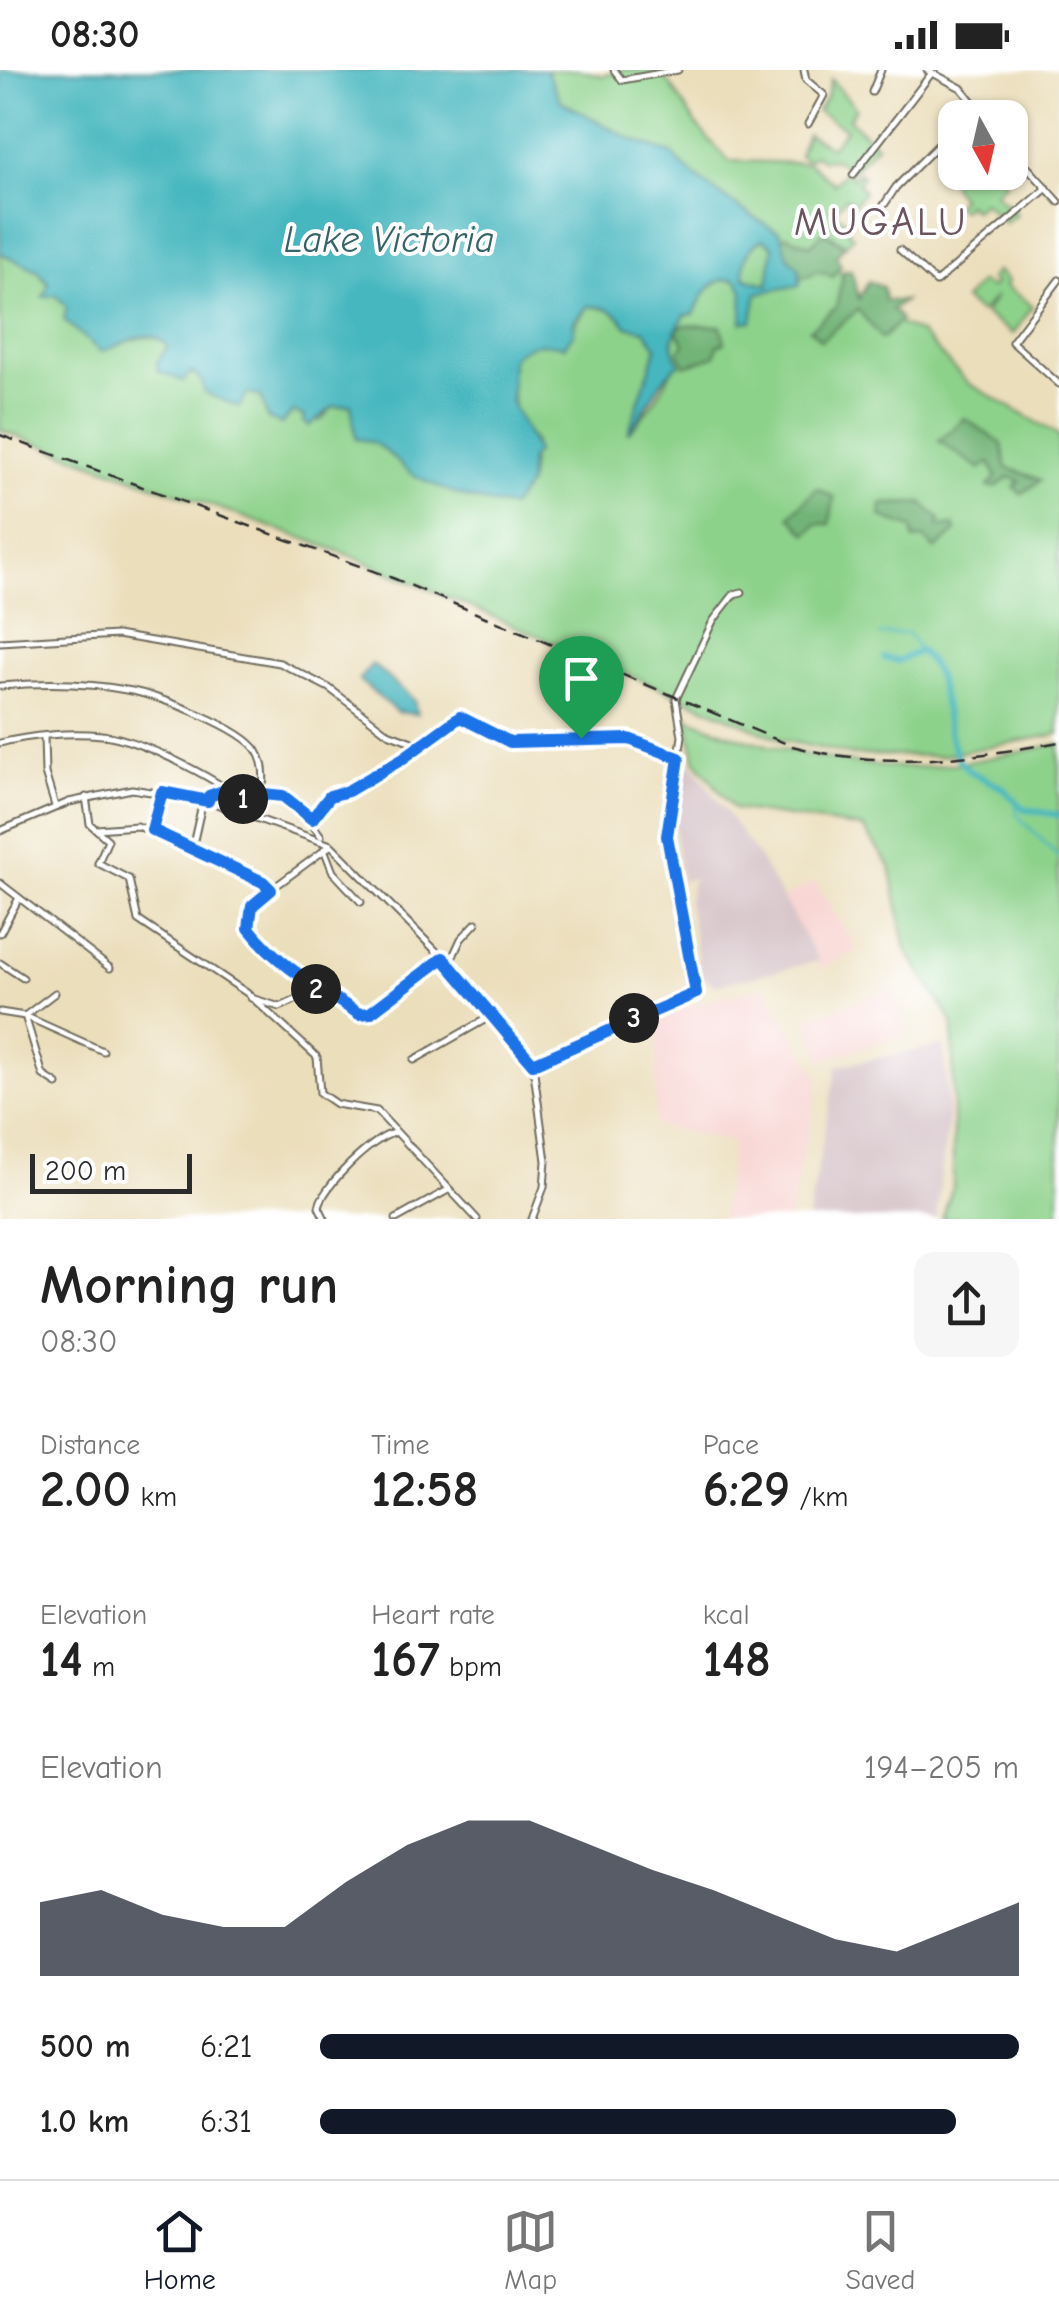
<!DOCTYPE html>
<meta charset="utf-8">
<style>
body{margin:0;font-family:"Comic Neue",sans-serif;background:#f6f6f6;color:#222;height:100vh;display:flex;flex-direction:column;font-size:38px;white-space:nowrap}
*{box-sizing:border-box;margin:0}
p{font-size:32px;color:#767676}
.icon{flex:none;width:55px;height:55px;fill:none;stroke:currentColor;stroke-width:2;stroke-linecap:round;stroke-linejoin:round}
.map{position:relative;height:1149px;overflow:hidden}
.panel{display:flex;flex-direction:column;background:#fff;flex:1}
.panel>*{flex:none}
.needle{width:65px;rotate:172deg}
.buttons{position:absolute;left:938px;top:30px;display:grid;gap:20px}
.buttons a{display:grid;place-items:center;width:90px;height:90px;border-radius:20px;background:#fff;box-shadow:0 2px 8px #0004;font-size:50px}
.scale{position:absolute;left:30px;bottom:25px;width:162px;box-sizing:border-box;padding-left:10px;border:5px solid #2b2b2b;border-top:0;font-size:28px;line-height:35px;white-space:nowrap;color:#2b2b2b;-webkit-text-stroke:8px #fff;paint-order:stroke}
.pin{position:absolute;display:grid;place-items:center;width:85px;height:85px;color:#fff;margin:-102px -42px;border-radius:50% 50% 50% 0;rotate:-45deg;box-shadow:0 0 10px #0007}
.pin .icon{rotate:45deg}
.km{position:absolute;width:50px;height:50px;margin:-25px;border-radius:50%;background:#222;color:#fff;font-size:28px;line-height:50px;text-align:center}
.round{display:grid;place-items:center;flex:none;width:105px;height:105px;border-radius:20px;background:#f6f6f6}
.headline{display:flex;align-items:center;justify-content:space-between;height:170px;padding:0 40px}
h1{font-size:55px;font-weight:700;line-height:75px}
.figures{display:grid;grid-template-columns:repeat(3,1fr);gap:15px;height:170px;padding:10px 40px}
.figures div{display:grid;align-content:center}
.figures b{font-size:50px;font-weight:700}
.figures small{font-size:28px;font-weight:400}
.figures p{font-size:28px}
.chart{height:280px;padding:20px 40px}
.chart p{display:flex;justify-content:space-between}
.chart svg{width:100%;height:180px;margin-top:10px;fill:#111827;opacity:.7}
ul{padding:0 40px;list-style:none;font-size:32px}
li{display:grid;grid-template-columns:160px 120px 1fr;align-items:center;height:75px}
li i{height:25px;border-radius:12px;background:#111827}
.status{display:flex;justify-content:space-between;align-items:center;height:70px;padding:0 50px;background:#fff;direction:ltr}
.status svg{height:28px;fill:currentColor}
.tabs{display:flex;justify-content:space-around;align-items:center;height:140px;border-top:2px solid #e0e0e0;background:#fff;font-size:28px;color:#767676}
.tabs a{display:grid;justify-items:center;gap:5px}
.tabs .active{color:#111827}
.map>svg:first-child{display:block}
</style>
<div class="status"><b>08:30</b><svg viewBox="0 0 49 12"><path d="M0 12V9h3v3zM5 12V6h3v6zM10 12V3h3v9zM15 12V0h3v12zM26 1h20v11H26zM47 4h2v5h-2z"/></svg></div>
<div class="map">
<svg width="1059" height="1149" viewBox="0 0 1059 1149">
<rect width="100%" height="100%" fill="#fff"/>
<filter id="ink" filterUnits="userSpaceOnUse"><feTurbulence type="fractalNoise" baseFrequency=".01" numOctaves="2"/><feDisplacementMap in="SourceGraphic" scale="20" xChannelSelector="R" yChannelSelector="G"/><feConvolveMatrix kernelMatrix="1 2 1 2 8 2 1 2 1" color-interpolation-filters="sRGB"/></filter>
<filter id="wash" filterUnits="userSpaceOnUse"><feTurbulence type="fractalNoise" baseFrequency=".0048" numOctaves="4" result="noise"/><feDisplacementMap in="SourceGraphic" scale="40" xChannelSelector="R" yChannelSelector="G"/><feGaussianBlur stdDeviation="2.25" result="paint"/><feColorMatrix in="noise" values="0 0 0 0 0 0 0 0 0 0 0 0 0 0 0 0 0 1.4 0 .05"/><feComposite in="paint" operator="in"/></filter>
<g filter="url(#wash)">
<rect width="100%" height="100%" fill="#ebdebb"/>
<g fill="#f7d0cd">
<polygon points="815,811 857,880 819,900 819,891 780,830"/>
<polygon points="764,916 820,1008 789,1149 721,1149 733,1072 655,1055 658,944"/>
<polygon points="892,920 907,963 822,991 807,948"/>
</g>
<g fill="#d2bec3">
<polygon points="691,693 759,788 819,891 715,915 701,906 688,832 692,810 698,807 681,811 672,733 679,696"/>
<polygon points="944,975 949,1041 936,1149 808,1149 837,996"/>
</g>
<g fill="#8dd28b" stroke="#5c7e5b" stroke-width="2.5">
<path d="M546 0H580L603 6 622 0H652L669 12 697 56 729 91 809 93 834 114 846 101 853 108 859 102 863 107 858 112 864 122 854 134 846 128 837 138 832 135V140L851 154 847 161 853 166 846 175 832 166 833 190 861 238 919 262 968 313 1059 365V664L940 686 852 685 782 670 344 483 0 360V183L38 200 55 225 120 273C138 268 154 261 168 276L157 293 261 326 268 349 293 342 320 351 333 337 351 335 357 369 374 370 389 383 528 415 534 371C510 349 510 318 512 287L525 276 566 268 588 236C606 238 617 240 626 256L645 260 657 277 631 360C646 343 664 320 672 298 680 279 664 276 685 245L694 243 706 220 725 208 737 210 743 220V252L757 223 778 217 788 187 780 162C761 154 681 100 674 85L629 68 560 31Z"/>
<polygon points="831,9 856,38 849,49 876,75 852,101 835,89 822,90 816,85 806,90 799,85 807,64 831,77 846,59 817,41 827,27"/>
<polygon points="959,103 1006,103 1002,107 1006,111 995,123 1016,144 1005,153 983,132 974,140 967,134 961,140 955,135 961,128 951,114"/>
<path d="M763 169 773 176 769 215 744 208C742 192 748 177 763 169Z"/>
<polygon points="997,201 1008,211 1005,216 1033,236 1013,264 984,244 996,226 980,243 964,230 980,212 991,218 995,213 990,209"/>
<path d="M687 647C748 676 868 703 936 696 977 692 1018 682 1059 674V1149H942L953 1116V953L906 880 890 796 863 758 734 739 695 690Z"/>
</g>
<g fill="#72b477" stroke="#4e7051" stroke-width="2.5">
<polygon points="824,162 844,176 836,186 841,195 833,207 819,201 798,210 780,170 786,165 810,175"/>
<polygon points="844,200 851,200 859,228 869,211 883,217 885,231 904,231 892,239 901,250 882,269 858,240 821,270 810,259 836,237"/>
<polygon points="684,255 721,256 725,273 718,275 715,286 685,296 678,282 685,274 676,260"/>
<polygon points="964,348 1002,374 1006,397 1041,410 1021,424 1014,417 1020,411 1010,407 996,417 988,417 996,407 990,392 980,399 939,371"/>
<polygon points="817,418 834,427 830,454 817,454 807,464 790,446"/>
<polygon points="922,433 940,449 938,457 954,455 956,461 935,480 924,468 914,470 912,458 881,447 882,434"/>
</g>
<g fill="#47b7bf" stroke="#397175" stroke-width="2.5" fill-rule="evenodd">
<path d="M0 0H546L561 31 629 68 674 85C681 100 761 154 780 162L788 187 799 198 800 215 757 223 752 251 742 252 743 220 737 210C712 205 703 223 694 244L685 245C672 265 668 273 680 294 661 303 645 344 628 363L657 277 645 260 626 256C617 240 606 237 588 236L574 251V262L565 276C543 272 529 272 512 287L511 331 536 382 530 389 528 415 511 437C482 434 440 420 414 405 392 392 385 371 356 369L351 335 333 337 309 356 303 352 304 346 293 342 281 354 268 349 261 326 247 324 239 337 205 323 201 310 192 302 183 311 158 301 157 293 168 276C147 252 123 278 100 281L64 250 67 236 55 225 43 227 49 214 38 200 0 183ZM763 169 773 176 768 215 745 208C741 192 748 176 763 169Z"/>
<polygon points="372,594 414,630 417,644 397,642 359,610"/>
</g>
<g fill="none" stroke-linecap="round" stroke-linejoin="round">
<g stroke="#47b7bf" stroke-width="2.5">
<polyline points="880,565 908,563 920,581"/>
<polyline points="1016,731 1017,745 1059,787"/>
</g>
<g stroke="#47b7bf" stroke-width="6">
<path d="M884 588 898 591 920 581C949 607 941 653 957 686"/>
<polyline points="959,690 969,701 1003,718 1024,739 1059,745"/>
</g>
</g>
</g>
<g filter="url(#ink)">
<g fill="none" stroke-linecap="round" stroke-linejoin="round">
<g stroke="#6e6a5d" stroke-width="9">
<g id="street">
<polyline points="614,0 622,10 678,0"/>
<polyline points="804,0 806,10 824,25 808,54"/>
<polyline points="927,0 961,18 986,48"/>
<polyline points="872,22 881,0"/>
<polyline points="963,48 974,34"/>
<polyline points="1010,78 1059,132"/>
<polyline points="853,105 931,4"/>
<polyline points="882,138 896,117 955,58"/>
<polyline points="900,180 936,212 1047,118"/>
<polyline points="1059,210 1012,272 1059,314"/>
<polyline points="0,572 117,565 280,593 329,618 388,663 420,675"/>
<path d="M0 616C42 612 91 613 132 621 159 626 243 658 257 681 268 699 264 723 255 740"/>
<polyline points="44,667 45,703 55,736"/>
<path d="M0 673C31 665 70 662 102 665 137 667 234 716 255 742"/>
<polyline points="263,724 292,731 309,750"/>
<polyline points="86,727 90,754 108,770 98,793 129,809 138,850 247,923 317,987 320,1023 336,1034 377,1041 477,1149"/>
<polyline points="203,730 192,779 259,809 271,820"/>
<polyline points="208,731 209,726 227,720"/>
<polyline points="96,759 137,756 191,776"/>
<polyline points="152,760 162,722"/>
<polyline points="0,761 69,732 132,719 208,731 331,775 443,888 533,995 546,1091 544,1117 532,1149"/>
<polyline points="321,766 309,750 330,726 348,721 402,689 460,647 510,672 629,669 679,688"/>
<path d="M330 776 257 830 248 854C269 892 323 925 361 944L370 943 443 888"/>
<polyline points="324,779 333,802 361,832"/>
<polyline points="0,813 110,898"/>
<polyline points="0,863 19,828"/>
<polyline points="0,893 23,908"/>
<polyline points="449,895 461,869 476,853"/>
<polyline points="251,928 280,937 318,920"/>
<polyline points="0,942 25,946 103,981"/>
<polyline points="26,945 55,923"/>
<polyline points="26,949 43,1005 57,1014"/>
<polyline points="414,990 493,945"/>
<polyline points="533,995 696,923 667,766 682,666 676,629 713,551 734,524 742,522"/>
<path d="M325 1149 319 1137C322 1117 373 1067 394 1063"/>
<polyline points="396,1149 448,1120"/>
</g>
</g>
<use href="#street" stroke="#fff" stroke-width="5"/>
<path stroke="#2b2b2b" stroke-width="2.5" stroke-dasharray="15 8" stroke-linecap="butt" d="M0 365 395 509 792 676C884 700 967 689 1059 672"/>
</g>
</g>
<g fill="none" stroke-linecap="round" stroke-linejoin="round" filter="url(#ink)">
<g stroke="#fff" stroke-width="20">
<path id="route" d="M460 647 510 672 629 669 679 688 667 766 696 923 533 994 443 888 370 943 359 944C320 918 279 897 249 858L252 836 271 820 263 812 152 760 162 722 208 731 209 726 226 720 255 740 263 724 283 726 312 749 330 726 348 721 402 689Z"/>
</g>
<use href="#route" stroke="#1a73e8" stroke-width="12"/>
</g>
<g text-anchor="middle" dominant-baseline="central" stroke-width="8" stroke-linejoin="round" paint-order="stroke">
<g font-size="38" font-style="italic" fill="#366366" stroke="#fff">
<text x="389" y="170">Lake Victoria</text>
</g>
<g font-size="40" letter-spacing="2.5" fill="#6a545d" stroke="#fff">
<text x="881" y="152">MUGALU</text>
</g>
</g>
</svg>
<div class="buttons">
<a><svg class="needle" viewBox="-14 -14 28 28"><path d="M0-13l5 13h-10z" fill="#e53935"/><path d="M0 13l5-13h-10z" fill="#767676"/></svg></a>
</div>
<div class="scale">200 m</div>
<div class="pin" style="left:581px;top:668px;background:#1e9e55"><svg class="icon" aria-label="arrive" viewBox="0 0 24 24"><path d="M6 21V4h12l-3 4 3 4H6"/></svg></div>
<b class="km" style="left:243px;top:729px">1</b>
<b class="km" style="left:316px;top:919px">2</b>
<b class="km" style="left:634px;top:948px">3</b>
</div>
<section class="panel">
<div class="headline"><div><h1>Morning run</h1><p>08:30</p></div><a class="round"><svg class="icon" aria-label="share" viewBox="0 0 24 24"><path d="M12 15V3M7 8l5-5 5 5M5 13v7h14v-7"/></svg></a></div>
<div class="figures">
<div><p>Distance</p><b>2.00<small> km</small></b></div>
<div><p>Time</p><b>12:58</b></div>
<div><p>Pace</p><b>6:29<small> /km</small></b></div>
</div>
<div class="figures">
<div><p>Elevation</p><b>14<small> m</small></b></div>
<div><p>Heart rate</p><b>167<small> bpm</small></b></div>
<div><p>kcal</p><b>148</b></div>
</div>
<div class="chart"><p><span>Elevation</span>194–205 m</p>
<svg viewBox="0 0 160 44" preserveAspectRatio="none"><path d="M0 44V26L10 23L20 29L30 32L40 32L50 21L60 12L70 6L80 6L90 12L100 18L110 23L120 29L130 35L140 38L150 32L160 26V44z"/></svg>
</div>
<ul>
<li><b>500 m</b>6:21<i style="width:100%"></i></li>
<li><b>1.0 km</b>6:31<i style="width:91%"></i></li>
</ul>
</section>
<nav class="tabs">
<a class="active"><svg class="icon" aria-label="home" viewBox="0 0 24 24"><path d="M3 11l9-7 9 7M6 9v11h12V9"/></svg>Home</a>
<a><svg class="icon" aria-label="map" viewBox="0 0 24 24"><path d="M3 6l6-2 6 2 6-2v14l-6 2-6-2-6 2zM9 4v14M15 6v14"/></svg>Map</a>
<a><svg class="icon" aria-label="saved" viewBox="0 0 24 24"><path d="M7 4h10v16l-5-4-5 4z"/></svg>Saved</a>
</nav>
